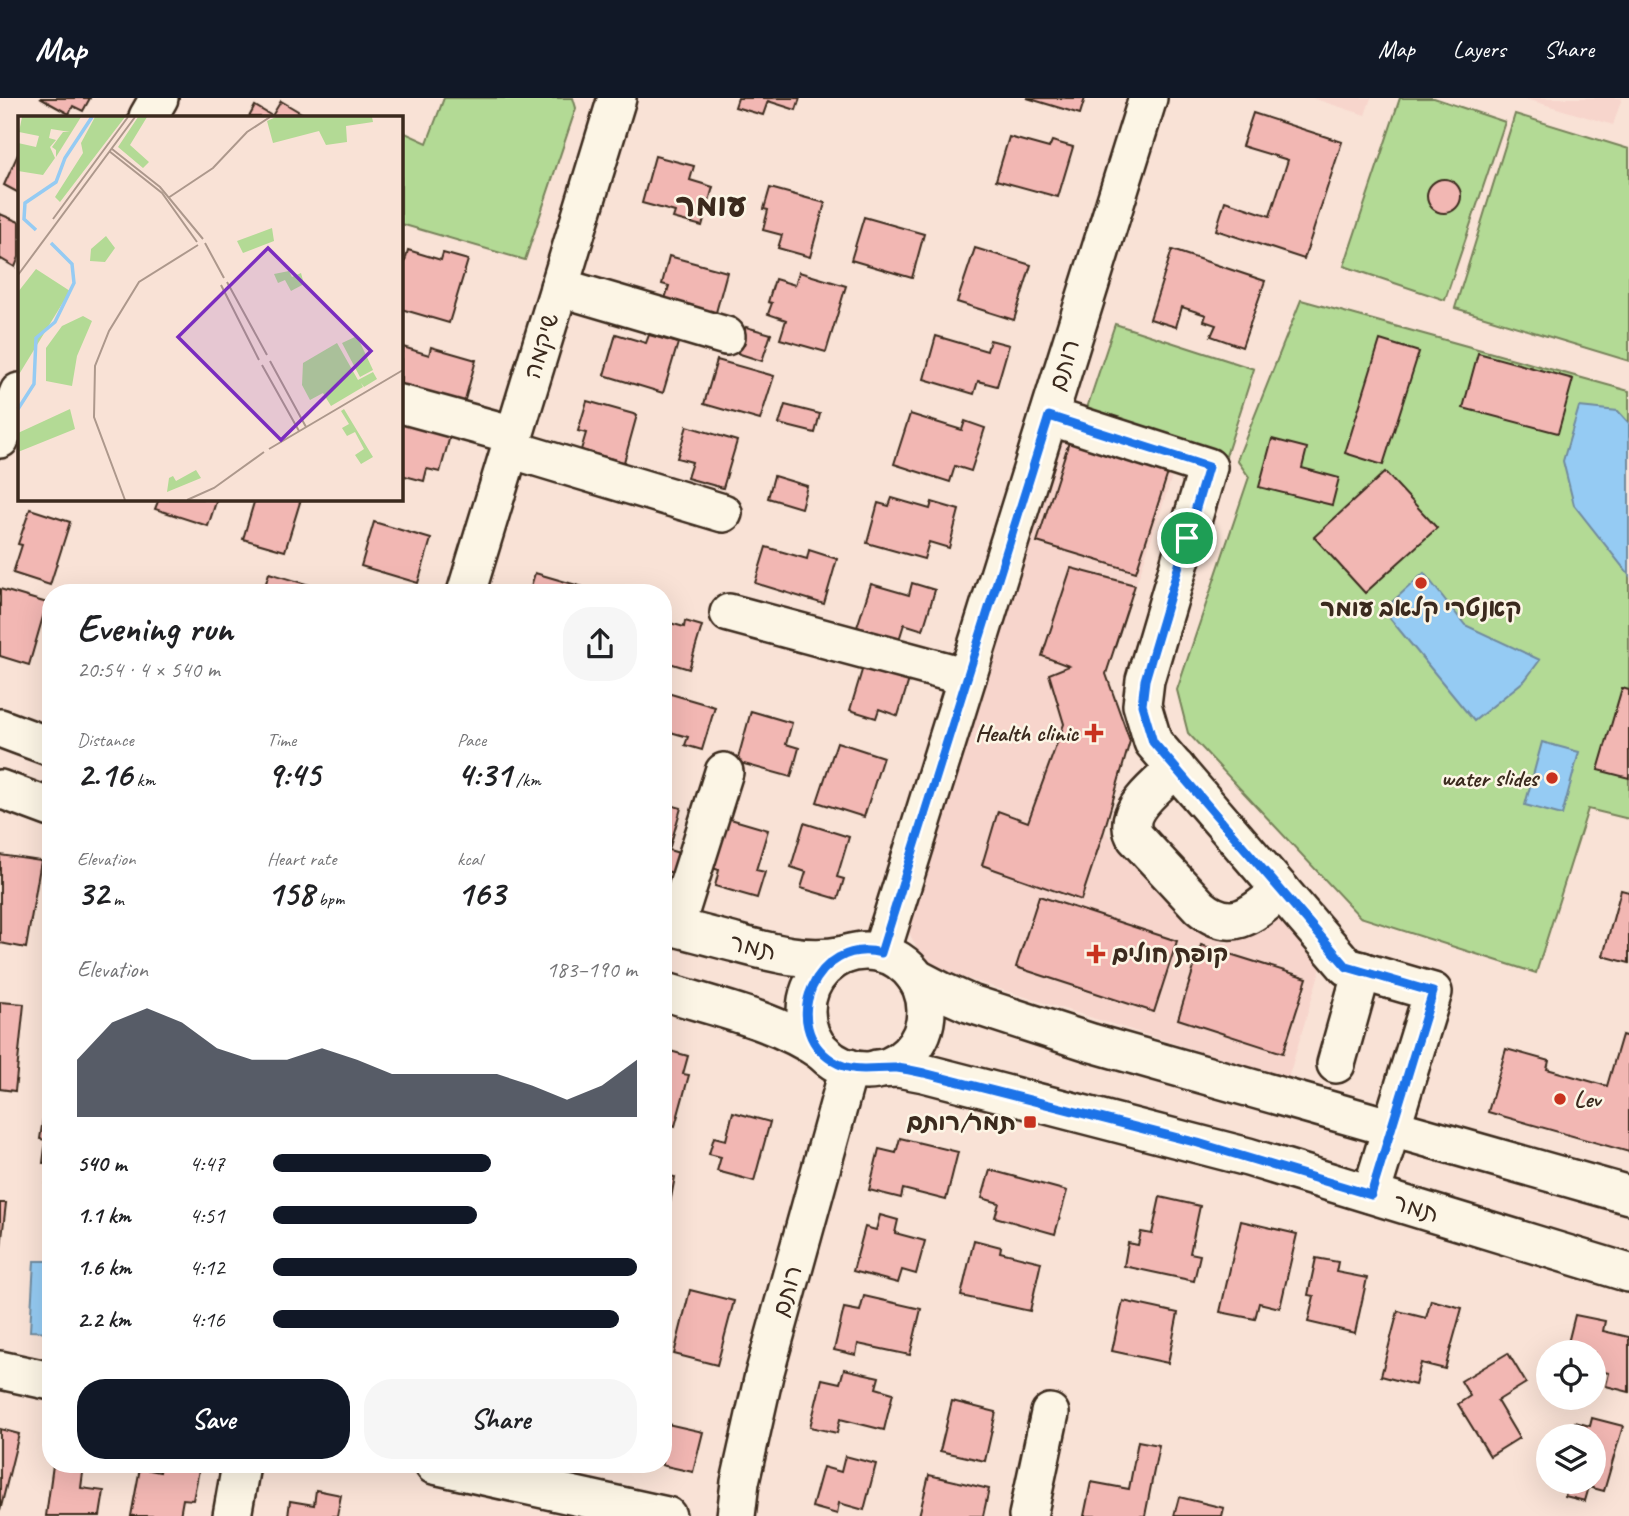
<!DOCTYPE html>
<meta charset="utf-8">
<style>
body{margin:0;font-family:Caveat,"Playpen Sans Hebrew",sans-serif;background:#f6f6f6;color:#202124;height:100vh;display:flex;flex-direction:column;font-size:26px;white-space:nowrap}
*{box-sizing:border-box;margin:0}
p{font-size:23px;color:#757577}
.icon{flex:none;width:38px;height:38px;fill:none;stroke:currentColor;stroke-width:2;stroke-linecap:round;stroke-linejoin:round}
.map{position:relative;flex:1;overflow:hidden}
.details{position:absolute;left:42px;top:486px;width:630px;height:889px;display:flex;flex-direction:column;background:#fff;border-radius:28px;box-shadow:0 7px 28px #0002}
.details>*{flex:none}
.fabs{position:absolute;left:1536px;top:1242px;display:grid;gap:14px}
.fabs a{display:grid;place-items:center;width:70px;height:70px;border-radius:50%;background:#fff;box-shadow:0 7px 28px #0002;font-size:35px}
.pin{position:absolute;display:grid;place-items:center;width:60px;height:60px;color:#fff;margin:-30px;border:4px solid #fff;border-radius:50%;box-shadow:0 2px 7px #0007}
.round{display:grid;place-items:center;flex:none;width:74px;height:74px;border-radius:28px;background:#f6f6f6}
.headline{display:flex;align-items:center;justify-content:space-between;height:119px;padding:0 35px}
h1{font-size:38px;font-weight:700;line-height:52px}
.metrics{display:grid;grid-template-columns:repeat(3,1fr);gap:10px;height:119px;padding:7px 35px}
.metrics div{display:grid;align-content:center}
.metrics b{font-size:35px;font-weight:700}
.metrics small{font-size:19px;font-weight:400}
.metrics p{font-size:19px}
.chart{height:196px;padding:14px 35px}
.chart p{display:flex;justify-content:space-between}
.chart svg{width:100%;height:126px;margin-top:7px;fill:#111827;opacity:.7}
.primary-button{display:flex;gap:14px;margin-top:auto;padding:14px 35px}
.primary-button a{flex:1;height:80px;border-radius:28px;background:#111827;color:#fff;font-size:28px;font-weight:700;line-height:80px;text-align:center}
.primary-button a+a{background:#f6f6f6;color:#202124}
ul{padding:0 35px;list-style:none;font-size:23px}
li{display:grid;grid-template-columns:112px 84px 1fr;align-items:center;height:52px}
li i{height:18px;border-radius:9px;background:#111827}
header{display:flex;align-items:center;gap:42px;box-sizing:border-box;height:98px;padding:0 35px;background:#111827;color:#fff}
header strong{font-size:33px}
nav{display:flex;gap:38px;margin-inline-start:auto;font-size:24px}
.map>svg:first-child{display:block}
</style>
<header>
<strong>Map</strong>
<nav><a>Map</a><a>Layers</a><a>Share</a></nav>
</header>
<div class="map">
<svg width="1629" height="1418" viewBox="0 0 1629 1418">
<rect width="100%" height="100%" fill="#f9e2d6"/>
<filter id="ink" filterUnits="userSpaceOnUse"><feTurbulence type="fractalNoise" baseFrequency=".0143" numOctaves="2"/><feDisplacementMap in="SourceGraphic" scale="14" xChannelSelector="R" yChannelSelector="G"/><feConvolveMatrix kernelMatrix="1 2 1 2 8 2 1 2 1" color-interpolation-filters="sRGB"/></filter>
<g filter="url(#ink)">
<g fill="#f7d5cc">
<polygon points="1312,0 1371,0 1365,17"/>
<polygon points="1523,0 1622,0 1613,27"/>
<polygon points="1059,328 1178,361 1106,576 1130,643 1104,733 1206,837 1227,845 1250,836 1279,814 1321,869 1288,981 939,872 920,856 907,831"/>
</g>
<g fill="#b3da95" stroke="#77825a" stroke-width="2">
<polygon points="444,0 573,0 576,10 525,162 401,126 401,33 427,45"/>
<polygon points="1400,0 1434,0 1505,24 1445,202 1344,168"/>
<polygon points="1515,16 1629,51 1629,263 1455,210"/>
<polygon points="1301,202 1629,293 1629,721 1588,711 1536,875 1360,819 1188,635 1177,592 1249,379 1237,362"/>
<polygon points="1115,226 1254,271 1225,361 1085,316"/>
</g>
<g fill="#95cbf3" stroke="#718b9e" stroke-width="2">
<polygon points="1579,309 1618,313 1629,325 1629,477 1574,407 1563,363"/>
<polygon points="1424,475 1465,527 1540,562 1525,582 1474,623 1383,512"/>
<polygon points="1542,644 1579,654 1562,717 1525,707"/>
<polygon points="34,1163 51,1163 51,1234 30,1233"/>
</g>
<g fill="#f2b7b3" stroke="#3b2a1e" stroke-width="2">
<polygon points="40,0 90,0 83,13 73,8 69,16"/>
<polygon points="738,0 800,0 796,12 768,3 763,17 735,9"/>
<polygon points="1027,0 1085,0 1080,16"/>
<polygon points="281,3 308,19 249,19 255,8 272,18"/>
<polygon points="1253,15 1342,44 1304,161 1216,132 1225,103 1270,118 1288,62 1242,48"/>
<polygon points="1009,39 1049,50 1052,43 1073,49 1058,99 996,82"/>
<polygon points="19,54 19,95 4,87"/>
<polygon points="655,58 694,68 690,82 713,89 702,128 673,120 675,114 642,105"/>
<circle cx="1444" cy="98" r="17"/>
<polygon points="770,90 825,105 810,159 778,150 782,137 763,132 768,112 764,111"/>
<polygon points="0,116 19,124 19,159 15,169 1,161 0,163"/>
<polygon points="864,119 924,136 912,180 851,162"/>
<polygon points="975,150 1031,167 1014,222 957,204"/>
<polygon points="408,152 441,162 443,155 468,162 449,225 401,211 401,177"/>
<polygon points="1172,152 1265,183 1242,249 1211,238 1216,227 1204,223 1206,217 1182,209 1176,229 1150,221"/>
<polygon points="669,158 727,174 715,218 664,204 669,188 662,186"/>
<polygon points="799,174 846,188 826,254 780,241 786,222 768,216 772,205 768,204 775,181 795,187"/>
<polygon points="746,229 771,236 762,263 737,255"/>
<polygon points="616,236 646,245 649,237 678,245 663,295 604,277"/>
<polygon points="936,238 987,253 990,242 1009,247 997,288 978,283 974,296 924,281"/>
<polygon points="1380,242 1419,254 1383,367 1345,355"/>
<polygon points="403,249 429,257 431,249 476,262 463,309 401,291 401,256"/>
<polygon points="1478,255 1573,281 1558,335 1463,310"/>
<polygon points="717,262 774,278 760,322 704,306"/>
<polygon points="587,303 637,317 624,364 581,352 586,335 578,333"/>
<polygon points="785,307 820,316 815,335 779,326"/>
<polygon points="910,316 962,332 965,323 985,330 971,373 955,368 950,384 894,366"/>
<polygon points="401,326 450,338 440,374 427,371 424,383 401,377"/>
<polygon points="687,328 737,343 723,390 687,380 692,364 677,360"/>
<polygon points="1272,341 1307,350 1302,370 1339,380 1332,407 1259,389"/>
<polygon points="1069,344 1168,375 1136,474 1037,444"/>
<polygon points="1385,374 1437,430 1365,495 1314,439"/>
<polygon points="774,378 807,388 801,410 768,400"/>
<polygon points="892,400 930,411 932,404 959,412 949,450 929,444 924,461 867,445 878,405 889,408"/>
<polygon points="159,401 217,401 208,428 155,411"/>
<polygon points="255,401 301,401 285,453 243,441"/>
<polygon points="30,411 70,424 50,487 13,475 22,447 18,446"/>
<polygon points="374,424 431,441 418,485 361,468"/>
<polygon points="766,449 807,461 809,452 837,461 824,506 755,485"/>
<polygon points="1071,470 1135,487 1106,576 1130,643 1104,733 1081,802 982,767 998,713 1028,724 1064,626 1049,576 1069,568 1042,558"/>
<polygon points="269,475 316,489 314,495 263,495"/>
<polygon points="535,475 590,491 589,495 517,495 518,491 529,495"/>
<polygon points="912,485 935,492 923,532 904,526 899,542 857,529 871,486 909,497"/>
<polygon points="0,491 47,505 29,567 0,558"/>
<polygon points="663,523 684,529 685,523 702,528 689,571 663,563"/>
<polygon points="863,569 911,575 898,618 879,611 876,620 850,612"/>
<polygon points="1622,590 1629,592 1629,680 1598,672"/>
<polygon points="664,594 715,609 702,652 685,647 688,639 663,632"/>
<polygon points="751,613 792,625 786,646 799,650 791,679 737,664"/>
<polygon points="837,644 883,659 864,719 817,704"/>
<polygon points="663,705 681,710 669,752 679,755 673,775 663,772"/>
<polygon points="727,720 768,732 756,772 765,774 757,800 715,788 719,772 712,770"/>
<polygon points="804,725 849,739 837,779 844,781 838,801 801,790 806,774 791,769"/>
<polygon points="0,757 41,763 26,850 0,845"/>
<polygon points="1621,792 1629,794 1629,865 1603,858"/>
<polygon points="1039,798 1177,843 1154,914 1016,869"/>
<polygon points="1201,847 1307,880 1283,955 1178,921"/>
<polygon points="0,904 24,906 15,993 0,991"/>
<polygon points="1622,937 1629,939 1629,1054 1488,1014 1506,951 1549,963 1547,971 1607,988"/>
<polygon points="663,951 688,958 683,976 689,977 675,1028 663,1025"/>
<polygon points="733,1014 770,1024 754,1083 717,1073 721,1059 709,1056 714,1039 726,1042"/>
<polygon points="43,1021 51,1022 51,1094 45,1094 48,1065 43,1065 46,1042 40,1041"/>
<polygon points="900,1040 958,1054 946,1102 903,1091 901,1100 869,1092 879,1051 896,1055"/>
<polygon points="990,1072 1067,1093 1055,1136 995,1119 999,1105 982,1100"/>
<polygon points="663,1077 675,1079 669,1110 663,1109"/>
<polygon points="1160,1099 1200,1108 1190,1155 1200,1157 1194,1183 1124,1168 1128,1145 1138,1147 1141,1134 1152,1136"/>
<polygon points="0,1105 6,1105 0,1158"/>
<polygon points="880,1117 898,1122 895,1135 925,1143 916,1176 902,1172 898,1185 853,1173 865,1129 876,1132"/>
<polygon points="1241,1123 1297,1136 1280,1210 1259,1205 1255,1221 1220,1214"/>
<polygon points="974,1142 1001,1149 1000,1154 1041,1164 1030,1213 961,1198"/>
<polygon points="1316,1160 1338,1164 1336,1174 1367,1180 1355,1235 1308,1224 1314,1198 1308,1197"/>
<polygon points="690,1192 734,1203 717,1267 674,1256"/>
<polygon points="864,1198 921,1211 910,1257 858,1246 856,1257 834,1252 844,1210 860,1213"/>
<polygon points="1431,1202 1462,1210 1445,1271 1421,1265 1415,1287 1381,1278 1398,1213 1426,1220"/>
<polygon points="1123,1203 1178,1215 1168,1265 1112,1253"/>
<polygon points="1575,1217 1605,1223 1603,1233 1629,1239 1629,1294 1606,1288 1609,1275 1594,1272 1594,1255 1566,1253"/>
<polygon points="1508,1255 1526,1285 1497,1303 1519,1340 1490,1358 1458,1306 1470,1298 1461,1283"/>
<polygon points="844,1271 879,1279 876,1290 893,1295 884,1332 840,1321 837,1335 810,1329 822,1281 840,1285"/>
<polygon points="952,1303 996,1314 985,1363 940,1353"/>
<polygon points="1592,1320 1623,1328 1604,1393 1589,1389 1585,1403 1565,1398 1569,1384 1594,1384 1594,1339 1571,1339 1575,1324 1590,1328"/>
<polygon points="663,1325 703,1334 693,1374 661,1367 663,1367"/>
<polygon points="0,1331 19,1336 0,1413"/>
<polygon points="1138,1343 1159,1347 1145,1418 1084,1418 1091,1384 1129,1391"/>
<polygon points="845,1358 876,1366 864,1412 839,1405 837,1416 812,1409 823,1369 841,1374"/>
<polygon points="53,1367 84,1367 81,1390 104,1393 100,1418 46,1418"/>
<polygon points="161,1367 200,1367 193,1402 183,1401 180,1418 131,1418 140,1370 160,1374"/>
<polygon points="929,1377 989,1391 983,1418 919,1418"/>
<polygon points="316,1392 341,1397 337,1418 288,1418 290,1403 314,1407"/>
<polygon points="1179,1399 1224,1410 1222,1418 1174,1418"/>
</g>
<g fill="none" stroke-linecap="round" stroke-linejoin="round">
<g stroke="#3b2a1e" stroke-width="42">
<g id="minor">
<polyline points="148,19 159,0"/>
<polyline points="559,189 726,238"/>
<polyline points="401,306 514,337"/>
<polyline points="1049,318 1208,369 1145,582 1142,607 1153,644 1347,869 1433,894 1371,1096"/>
<polyline points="0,341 19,294"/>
<polyline points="510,351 723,415"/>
<polyline points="466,495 617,0"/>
<polyline points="729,515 967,579"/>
<polyline points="0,630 51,649"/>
<path d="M1176 670C1162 684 1129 708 1132 729 1132 733 1134 737 1136 740L1200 809C1233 837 1254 815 1281 792"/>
<polyline points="0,691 51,710"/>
<path d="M663 826C686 832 709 838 732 844 769 854 806 865 844 857"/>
<polyline points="675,829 724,674"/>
<circle cx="866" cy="913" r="60"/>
<polyline points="881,855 1148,0"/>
<polyline points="916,880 941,893 968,905 1092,945 1629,1097"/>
<path d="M663 893C717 910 777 922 824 955"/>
<polyline points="1336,966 1362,873"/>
<polyline points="877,971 898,970 924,975 1248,1059 1629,1175"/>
<polyline points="0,1272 51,1283"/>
<polyline points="434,1367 667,1418"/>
<polyline points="232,1418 241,1367"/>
<polyline points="736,1418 740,1384 764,1277 849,970"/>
<polyline points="1028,1418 1050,1315"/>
</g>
</g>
<use href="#minor" stroke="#fcf5e5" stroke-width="37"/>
</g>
</g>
<g fill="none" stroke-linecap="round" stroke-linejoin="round" filter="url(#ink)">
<g stroke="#fff" stroke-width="14">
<path id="route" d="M1049 318 1208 369 1145 582 1142 607 1153 644 1347 869 1433 894 1371 1097 1198 1045 924 975C915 973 906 971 897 970 874 969 854 976 833 963 777 928 817 838 881 855Z"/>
</g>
<use href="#route" stroke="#1a73e8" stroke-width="9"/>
</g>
<g fill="#c8321e" stroke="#fcf5e5" stroke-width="2.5">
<circle cx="1421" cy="485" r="7"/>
<path d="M1090.5 624.5h7v7h7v7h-7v7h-7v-7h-7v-7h7z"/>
<circle cx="1552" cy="680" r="7"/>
<path d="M1092.5 845.5h7v7h7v7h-7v7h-7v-7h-7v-7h7z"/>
<circle cx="1560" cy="1001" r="7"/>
<rect x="1023" y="1017" width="14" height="14" rx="3.5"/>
</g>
<g text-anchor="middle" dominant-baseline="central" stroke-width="5" stroke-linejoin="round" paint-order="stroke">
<g font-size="24" fill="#3b2a1e" stroke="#fcf5e5">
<text transform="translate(541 248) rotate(-73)">שיקמה</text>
<text transform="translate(1064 267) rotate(-73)">רותם</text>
<text transform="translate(753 849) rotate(13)">תמר</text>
<text transform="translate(1416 1110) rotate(17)">תמר</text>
<text transform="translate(787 1193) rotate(-74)">רותם</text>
</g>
<g font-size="24" font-weight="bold" fill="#3b2a1e" stroke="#fcf5e5" text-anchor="end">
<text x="1421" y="510" text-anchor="middle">קאנטרי קלאב עומר</text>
<text x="1078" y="635">Health clinic</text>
<text x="1538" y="680">water slides</text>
<text x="1112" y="856" text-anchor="start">קופת חולים</text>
<text x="1574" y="1001" text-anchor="start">Lev</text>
<text x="1016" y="1024">תמר/רותם</text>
</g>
<g font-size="32" font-weight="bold" fill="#3b2a1e" stroke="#fcf5e5">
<text x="711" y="107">עומר</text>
</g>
</g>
<g transform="translate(18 18)">
<rect width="385" height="385" fill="#f9e2d6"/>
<path d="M4 1H63L38 41V34L34 31 45 16H52L33 13 31 22 38 24 32 31 37 42 25 59 0 55V27L18 31 21 20 1 16ZM77 1H107L42 86 37 81 65 37 63 27ZM120 1H129L112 29 131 46 125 52 100 31ZM258 1H354L355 6 328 10 329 26 308 29 301 15 255 27 249 5ZM254 112 256 125 225 137 219 125ZM88 120 97 132 87 146 72 145 73 133ZM18 153 52 175 0 260V176ZM271 155 274 161 283 157 286 168 273 175 267 164 260 167 256 158ZM65 200 74 205 59 240 54 270 28 265V232L44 210ZM339 220 355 254 342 261 324 227ZM319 227 340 264 355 256 359 263 346 271 343 267 345 271 313 290 305 277 292 284 284 269 285 247ZM52 293 57 313 0 336V317ZM326 293 355 341 343 348 337 339 346 333 337 316 329 320 324 312 331 308 323 295ZM178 354 183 362 149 376 151 362 155 360 158 365Z" fill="#b3da95"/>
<path fill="none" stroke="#95cbf3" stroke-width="3.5" d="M18 114 6 103 7 87 38 66 47 42 74 1M0 293 16 268 18 222 37 206 56 167 54 148 33 127"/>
<path fill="none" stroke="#ad988c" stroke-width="2" d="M94 33 142 71 185 123M91 35 144 77 179 126M150 82 195 52 229 16 252 1M35 103 110 1M187 127 206 162M0 159 117 1M209 166 249 239M203 169 241 244M252 245 288 311M244 249 281 315M251 333 385 254M107 384 76 301 77 250 91 215 121 166 180 129M169 384 196 372 246 336"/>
<path fill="#7b2cbf" fill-opacity="0.15" stroke="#7b2cbf" stroke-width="3.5" d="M250 132 353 235 263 324 160 221Z"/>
<rect width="385" height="385" fill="none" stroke="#3b2a1e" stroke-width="3.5"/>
</g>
</svg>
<div class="fabs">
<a><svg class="icon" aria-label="locate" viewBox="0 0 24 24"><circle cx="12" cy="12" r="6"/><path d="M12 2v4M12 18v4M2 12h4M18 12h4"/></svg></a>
<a><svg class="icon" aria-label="layers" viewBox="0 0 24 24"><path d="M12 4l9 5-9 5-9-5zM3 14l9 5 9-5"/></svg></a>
</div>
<div class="pin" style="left:1187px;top:440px;background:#1e9e55"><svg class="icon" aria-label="arrive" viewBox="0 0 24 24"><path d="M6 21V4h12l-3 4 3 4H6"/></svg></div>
<section class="details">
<div class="headline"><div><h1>Evening run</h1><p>20:54 · 4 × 540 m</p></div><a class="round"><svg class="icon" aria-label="share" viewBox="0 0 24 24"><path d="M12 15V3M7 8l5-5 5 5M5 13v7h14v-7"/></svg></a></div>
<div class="metrics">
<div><p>Distance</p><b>2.16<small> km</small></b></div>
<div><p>Time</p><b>9:45</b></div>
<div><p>Pace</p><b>4:31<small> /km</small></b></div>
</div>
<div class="metrics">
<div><p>Elevation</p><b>32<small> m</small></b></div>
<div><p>Heart rate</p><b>158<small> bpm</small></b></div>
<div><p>kcal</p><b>163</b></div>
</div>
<div class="chart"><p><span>Elevation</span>183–190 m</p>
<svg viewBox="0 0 160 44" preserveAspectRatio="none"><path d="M0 44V24L10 11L20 6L30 11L40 20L50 24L60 24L70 20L80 24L90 29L100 29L110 29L120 29L130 33L140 38L150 33L160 24V44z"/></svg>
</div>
<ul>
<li><b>540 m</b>4:47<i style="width:60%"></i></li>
<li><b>1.1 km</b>4:51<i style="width:56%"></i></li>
<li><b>1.6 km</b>4:12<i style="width:100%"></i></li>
<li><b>2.2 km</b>4:16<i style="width:95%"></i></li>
</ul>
<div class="primary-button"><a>Save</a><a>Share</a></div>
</section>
</div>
